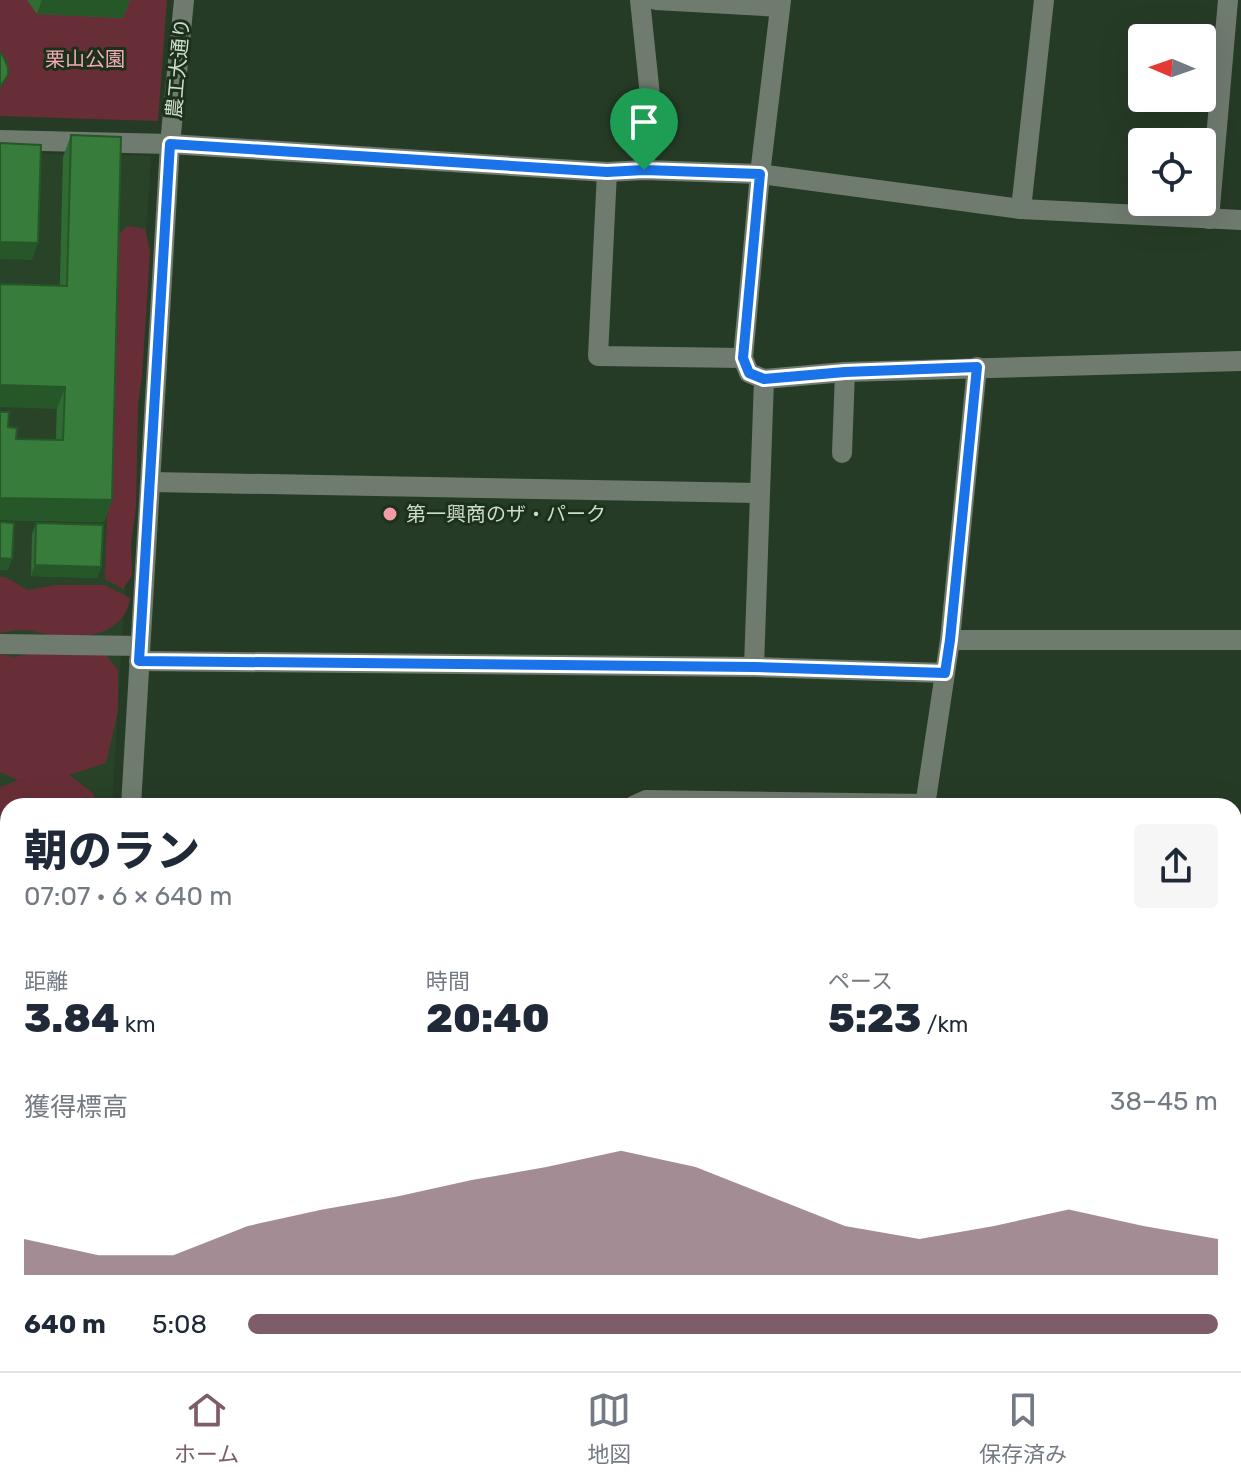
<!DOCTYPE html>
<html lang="ja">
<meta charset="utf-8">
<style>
body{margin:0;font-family:Rubik,"Noto Sans JP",sans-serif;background:#f6f6f7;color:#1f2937;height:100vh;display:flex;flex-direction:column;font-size:30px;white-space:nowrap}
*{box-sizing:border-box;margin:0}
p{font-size:26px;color:#747a83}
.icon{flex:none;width:44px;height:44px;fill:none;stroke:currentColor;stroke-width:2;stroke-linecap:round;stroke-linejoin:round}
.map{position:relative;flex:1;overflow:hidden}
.sheet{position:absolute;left:0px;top:798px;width:1242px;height:574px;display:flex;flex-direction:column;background:#fff;border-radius:24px 24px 0 0;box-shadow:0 8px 32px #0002}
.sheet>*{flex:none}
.needle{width:52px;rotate:272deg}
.controls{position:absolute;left:1128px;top:24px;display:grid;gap:16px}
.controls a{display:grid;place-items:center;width:88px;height:88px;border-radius:8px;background:#fff;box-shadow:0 8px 32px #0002;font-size:40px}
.pin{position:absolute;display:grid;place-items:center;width:68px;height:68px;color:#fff;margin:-82px -34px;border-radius:50% 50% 50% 0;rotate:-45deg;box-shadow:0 0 8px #0007}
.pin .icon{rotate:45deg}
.round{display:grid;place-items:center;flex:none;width:84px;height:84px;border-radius:8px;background:#f6f6f7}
.headline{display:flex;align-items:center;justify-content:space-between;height:136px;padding:0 24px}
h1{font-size:44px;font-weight:800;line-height:60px}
.metrics{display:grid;grid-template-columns:repeat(3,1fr);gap:12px;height:136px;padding:8px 24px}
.metrics div{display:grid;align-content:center}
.metrics b{font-size:40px;font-weight:800}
.metrics small{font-size:22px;font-weight:400}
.metrics p{font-size:22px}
.chart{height:224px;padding:16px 24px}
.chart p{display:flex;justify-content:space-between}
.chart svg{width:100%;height:144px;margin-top:8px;fill:#7e5c69;opacity:.7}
ul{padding:0 24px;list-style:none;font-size:26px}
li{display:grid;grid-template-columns:128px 96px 1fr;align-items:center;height:60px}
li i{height:20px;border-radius:10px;background:#7e5c69}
.dock{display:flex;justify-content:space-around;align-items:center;height:112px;border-top:2px solid #e0e1e3;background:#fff;font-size:22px;color:#747a83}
.dock a{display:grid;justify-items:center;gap:4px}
.dock .active{color:#7e5c69}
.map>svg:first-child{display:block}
</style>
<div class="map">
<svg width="1241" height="1371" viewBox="0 0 1241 1371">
<rect width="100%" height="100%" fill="#263b26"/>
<polygon fill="#284328" points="0,153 151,156 112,806 8,806 8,1364 0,1371"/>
<g fill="#682e38">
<polygon points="0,0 167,0 158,121 0,116"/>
<polygon points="128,226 145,229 150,251 142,377 138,404 136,506 131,544 132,575 123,589 105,579 116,236"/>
<path d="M0 577H5L28 590 56 585H105L130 598C126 630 91 639 62 637 47 636 34 629 19 630 13 630 6 632 0 633Z"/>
<polygon points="37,652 105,654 118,670 118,711 106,763 69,775 93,793 96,806 8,806 8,849 0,840 0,787 18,780 0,772 0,654 14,657"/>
<polygon points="8,947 8,1085 0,1082 0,954"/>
<polygon points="0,1308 8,1309 8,1364 86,1364 85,1371 0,1371"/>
</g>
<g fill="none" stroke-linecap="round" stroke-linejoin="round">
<g stroke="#707b70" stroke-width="20">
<polyline points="640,0 651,105 644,170"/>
<polyline points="656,0 780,7"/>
<polyline points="0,140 170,144 607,172 644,170 760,174 1021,209 1241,220"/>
<polyline points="607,172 598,356 743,358"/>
<polyline points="1021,209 1044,0"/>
<polyline points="1209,219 1228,0"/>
<polyline points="764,379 845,372 1241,361"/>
<polyline points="842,453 845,372"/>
<polyline points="151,482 759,493"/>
<polyline points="950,640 1241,640"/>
<polyline points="0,644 140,646"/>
<polyline points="139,661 754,667 945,673"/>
<polyline points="754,667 764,379 749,373 743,358 760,174 781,0"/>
<polyline points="131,806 170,144 184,0"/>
<polyline points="633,806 646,800 926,804"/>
<polyline points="925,806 950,640 977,367"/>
<polyline points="1234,895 1241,894"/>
<polyline points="1234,1046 1241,1045"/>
<polyline points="0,1115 8,1115"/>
<polyline points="1234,1286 1241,1287"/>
<polyline points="732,1364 755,1371"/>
<polyline points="97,1371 97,1364"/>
<polyline points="542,1371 544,1364"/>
<polyline points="810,1371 813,1364"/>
<polyline points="1194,1371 1196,1364"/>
</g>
</g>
<g fill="#2f6b32">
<polygon points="27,0 130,0 123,18 37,14"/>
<polygon points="71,135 112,500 104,522 0,520 8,427 16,439 56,440 63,157"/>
<polygon points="36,523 101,567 97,578 31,576 32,534"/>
<polygon points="8,1150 8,1167 6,1167 6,1154"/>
</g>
<g fill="#265729">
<polygon points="42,0 130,0 123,18 37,14"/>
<polygon points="0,242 38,243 32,260 0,259"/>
<polygon points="0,385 65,387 57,409 0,407"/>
<polygon points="0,498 112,500 104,522 0,520"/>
<polygon points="0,558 12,559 8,570 0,570"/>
<polygon points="35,565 101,567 97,578 31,576"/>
</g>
<g fill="#377c3a" stroke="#265729" stroke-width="2">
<polygon points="0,53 2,54 8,67 8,75 0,87"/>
<polygon points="71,135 121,137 112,500 0,498 0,412 9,412 8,427 17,428 16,439 63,440 65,387 0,385 0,284 67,286"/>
<polygon points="0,143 41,145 38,243 0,242"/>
<polygon points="0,522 14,523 12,559 0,558"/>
<polygon points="36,523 103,525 101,567 35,565"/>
</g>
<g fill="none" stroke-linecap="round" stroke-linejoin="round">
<g stroke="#fff" stroke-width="16">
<polygon id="route" points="170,144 607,172 644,170 760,174 743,358 749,373 764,379 845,372 977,367 950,640 945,673 754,667 139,661"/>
</g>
<use href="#route" stroke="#1a73e8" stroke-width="10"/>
</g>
<circle fill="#f39aa7" stroke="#1c311c" stroke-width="3" cx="390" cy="514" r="8"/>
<g text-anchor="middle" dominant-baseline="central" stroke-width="6" stroke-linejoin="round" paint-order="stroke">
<g font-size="20" fill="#f5a8b3" stroke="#1c311c">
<text x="85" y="59">栗山公園</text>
</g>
<g font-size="20" fill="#cedbcd" stroke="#1c311c">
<text transform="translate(178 68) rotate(-85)">農工大通り</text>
</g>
<g font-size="20" fill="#cedbcd" stroke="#1c311c" text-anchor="start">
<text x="406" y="514">第一興商のザ・パーク</text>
</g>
</g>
</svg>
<div class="controls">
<a><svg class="needle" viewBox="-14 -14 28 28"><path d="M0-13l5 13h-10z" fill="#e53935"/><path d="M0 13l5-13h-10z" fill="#747a83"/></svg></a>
<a><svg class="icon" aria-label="locate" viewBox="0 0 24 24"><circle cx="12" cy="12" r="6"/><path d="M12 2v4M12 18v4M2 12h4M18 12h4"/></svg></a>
</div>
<div class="pin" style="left:644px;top:170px;background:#1e9e55"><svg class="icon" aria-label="arrive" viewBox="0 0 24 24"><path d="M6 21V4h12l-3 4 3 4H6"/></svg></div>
<section class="sheet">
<div class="headline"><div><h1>朝のラン</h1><p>07:07 · 6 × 640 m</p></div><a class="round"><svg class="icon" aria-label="share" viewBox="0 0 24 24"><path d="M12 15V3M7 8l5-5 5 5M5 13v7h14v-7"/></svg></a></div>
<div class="metrics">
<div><p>距離</p><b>3.84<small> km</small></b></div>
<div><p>時間</p><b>20:40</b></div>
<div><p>ペース</p><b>5:23<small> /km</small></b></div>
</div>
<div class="chart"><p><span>獲得標高</span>38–45 m</p>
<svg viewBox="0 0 160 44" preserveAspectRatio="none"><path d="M0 44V33L10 38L20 38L30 29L40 24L50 20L60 15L70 11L80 6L90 11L100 20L110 29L120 33L130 29L140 24L150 29L160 33V44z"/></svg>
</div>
<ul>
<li><b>640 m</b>5:08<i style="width:100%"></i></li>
</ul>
</section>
</div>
<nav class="dock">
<a class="active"><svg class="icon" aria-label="home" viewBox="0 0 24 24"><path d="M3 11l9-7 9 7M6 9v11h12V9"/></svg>ホーム</a>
<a><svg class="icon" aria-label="map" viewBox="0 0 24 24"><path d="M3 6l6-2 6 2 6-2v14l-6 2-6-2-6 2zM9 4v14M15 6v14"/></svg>地図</a>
<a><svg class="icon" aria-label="saved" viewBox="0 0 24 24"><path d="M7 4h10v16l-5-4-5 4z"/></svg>保存済み</a>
</nav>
